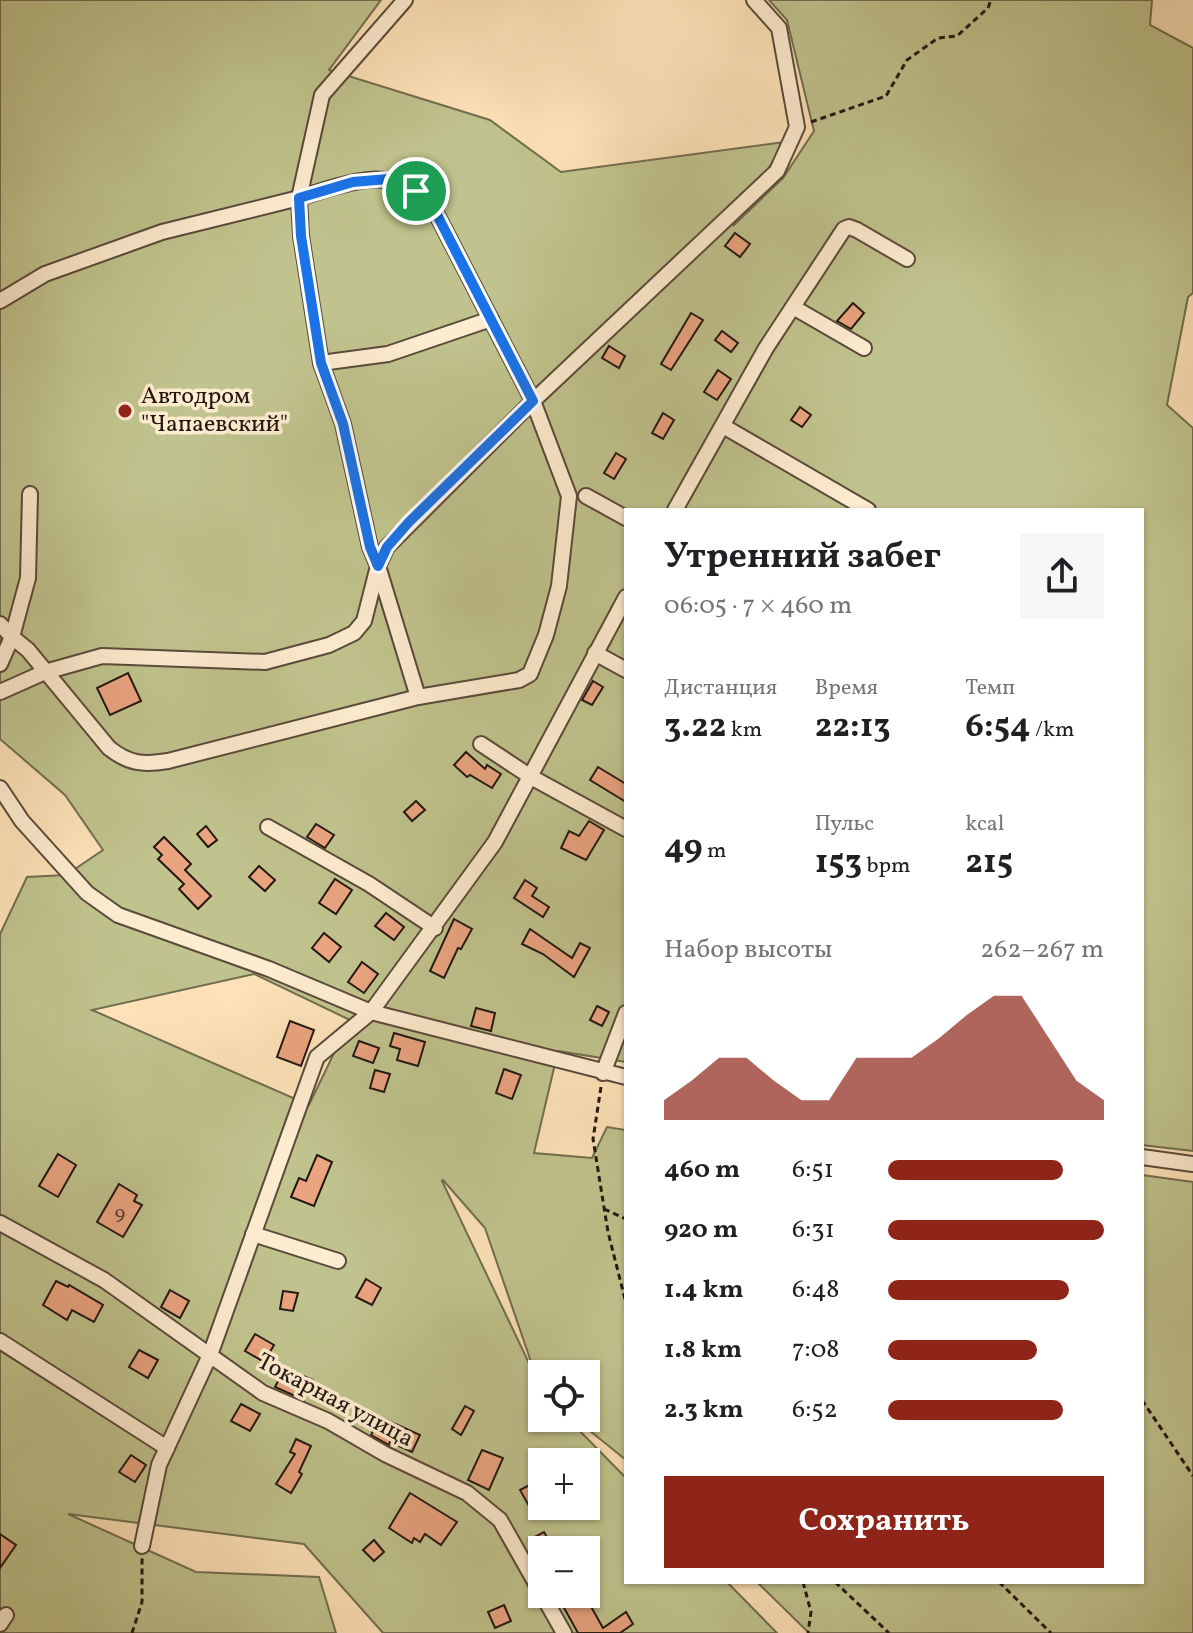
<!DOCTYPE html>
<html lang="ru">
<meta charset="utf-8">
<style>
body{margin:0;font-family:Vollkorn,serif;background:#f6f6f6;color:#202124;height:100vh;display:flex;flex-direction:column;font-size:30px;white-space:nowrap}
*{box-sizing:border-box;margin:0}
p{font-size:26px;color:#757577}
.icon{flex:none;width:44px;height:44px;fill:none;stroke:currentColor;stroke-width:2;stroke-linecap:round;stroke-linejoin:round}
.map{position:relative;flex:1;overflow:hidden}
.sheet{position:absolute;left:624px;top:508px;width:520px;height:1076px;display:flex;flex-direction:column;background:#fff;border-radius:0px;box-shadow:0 2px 6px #0004}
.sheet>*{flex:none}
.controls{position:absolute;left:528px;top:1360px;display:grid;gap:16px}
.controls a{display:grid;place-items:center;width:72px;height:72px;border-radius:0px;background:#fff;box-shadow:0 2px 6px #0004;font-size:40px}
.pin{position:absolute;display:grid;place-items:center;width:68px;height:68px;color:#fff;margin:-34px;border:4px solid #fff;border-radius:50%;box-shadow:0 2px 8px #0007}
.round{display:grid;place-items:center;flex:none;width:84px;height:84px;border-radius:0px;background:#f6f6f6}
.summary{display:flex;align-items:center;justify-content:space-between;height:136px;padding:0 40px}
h1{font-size:36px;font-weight:700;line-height:60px}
.metrics{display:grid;grid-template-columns:repeat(3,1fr);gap:12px;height:136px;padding:8px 40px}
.metrics div{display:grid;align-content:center}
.metrics b{font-size:34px;font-weight:700}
.metrics small{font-size:22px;font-weight:400}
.metrics p{font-size:22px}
.chart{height:224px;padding:16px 40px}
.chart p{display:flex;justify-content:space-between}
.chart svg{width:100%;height:144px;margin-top:8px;fill:#8f2418;opacity:.7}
.button{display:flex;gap:16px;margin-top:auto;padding:16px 40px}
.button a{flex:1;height:92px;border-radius:0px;background:#8f2418;color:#fff;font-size:32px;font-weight:700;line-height:92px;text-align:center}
ul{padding:0 40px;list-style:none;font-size:26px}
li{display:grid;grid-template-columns:128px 96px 1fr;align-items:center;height:60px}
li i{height:20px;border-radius:10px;background:#8f2418}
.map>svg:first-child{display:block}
</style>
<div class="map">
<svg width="1193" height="1633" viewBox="0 0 1193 1633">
<rect width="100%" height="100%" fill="#fde2b7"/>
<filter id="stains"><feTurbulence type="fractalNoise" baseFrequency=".0025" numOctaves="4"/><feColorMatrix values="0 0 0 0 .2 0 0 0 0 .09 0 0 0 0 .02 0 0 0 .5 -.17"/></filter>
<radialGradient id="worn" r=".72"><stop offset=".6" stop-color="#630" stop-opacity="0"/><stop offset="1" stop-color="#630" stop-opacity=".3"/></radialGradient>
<g fill="#c0c38d" stroke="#726d4f" stroke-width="2" fill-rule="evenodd">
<path d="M0 0H381L329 70 490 120 561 172 785 142 733 226 783 178 814 131 787 20 769 0H1152L1150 25 1193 48V293L1188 297 1167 405 1193 428V1151L1142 1145V510H626V1062L558 1051 534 1153 592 1158 607 1127 626 1130V1460L574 1418H586V1374H542V1418H567L626 1478V1582H727L777 1633H383L304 1544 68 1514 196 1572 319 1577 336 1633H0V934L27 877 66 875 103 850 65 795 0 739ZM254 974 350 1020 309 1105 92 1010ZM443 1180 485 1228 538 1382 442 1181ZM542 1462H586V1506H542ZM542 1550H586V1594H542Z"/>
<polygon points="1142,1175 1193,1182 1193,1633 809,1633 757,1582 1142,1582"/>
</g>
<g fill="#eaa480" stroke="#231711" stroke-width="2">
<polygon points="735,233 750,244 740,257 725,246"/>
<polygon points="853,303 864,313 851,329 837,321"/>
<polygon points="691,313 703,320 671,370 661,364"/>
<polygon points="722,331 738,343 731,352 715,340"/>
<polygon points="609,346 625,356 619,368 602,358"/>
<polygon points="718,370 731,379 717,400 704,392"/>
<polygon points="800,407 811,415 802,427 791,420"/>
<polygon points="663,413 674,420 663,439 652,433"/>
<polygon points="616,453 626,459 614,479 604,473"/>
<polygon points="128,673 141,701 110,715 97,688"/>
<polygon points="593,681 603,687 592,705 582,700"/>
<polygon points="466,752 485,769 487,765 501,774 492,788 470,775 467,777 454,765"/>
<polygon points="598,767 626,784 626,802 590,780"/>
<polygon points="416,801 425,810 412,821 404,812"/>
<polygon points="589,821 604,830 586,860 561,848 569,831 579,836"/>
<polygon points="316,824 334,835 325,848 307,837"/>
<polygon points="206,826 217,840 208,847 197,834"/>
<polygon points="164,837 191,864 185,870 211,896 198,909 179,889 184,884 158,859 162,855 154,847"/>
<polygon points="259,866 275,880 265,891 249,877"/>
<polygon points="335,879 352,890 336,914 319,903"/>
<polygon points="525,880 537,888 532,896 549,907 543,917 514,898"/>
<polygon points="386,913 404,927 394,940 375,926"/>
<polygon points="454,919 472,929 461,949 458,948 444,978 430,971"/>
<polygon points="530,929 572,958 580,943 590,948 574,977 543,954 522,944"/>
<polygon points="324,933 341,947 329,962 312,948"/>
<polygon points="362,962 378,974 364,993 348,982"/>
<polygon points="597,1006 609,1012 602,1026 590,1020"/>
<polygon points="476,1008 495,1013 491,1031 471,1026"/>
<polygon points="290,1021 314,1030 301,1066 277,1057"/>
<polygon points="394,1033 425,1042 418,1066 397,1060 400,1049 390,1046"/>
<polygon points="359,1041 379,1048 373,1063 353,1056"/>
<polygon points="504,1069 521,1075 512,1099 496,1093"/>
<polygon points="375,1070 390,1074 384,1092 370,1088"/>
<polygon points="58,1154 76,1165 58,1197 39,1186"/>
<polygon points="317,1155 332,1162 314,1206 291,1197 299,1178 306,1181"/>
<polygon points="119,1184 137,1195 134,1201 142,1205 123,1237 97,1222"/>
<polygon points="366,1279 381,1288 372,1305 356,1297"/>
<polygon points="56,1281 68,1287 69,1285 103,1305 94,1322 72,1310 67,1320 43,1305"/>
<polygon points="170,1290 189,1301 180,1318 161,1307"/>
<polygon points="283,1291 298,1293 293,1311 280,1309"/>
<polygon points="255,1334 274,1345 264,1362 245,1351"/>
<polygon points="139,1350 158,1360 148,1378 129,1367"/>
<polygon points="283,1371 299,1378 301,1375 313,1380 304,1400 275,1387"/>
<polygon points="241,1404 260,1414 250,1431 231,1421"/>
<polygon points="465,1406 474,1411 461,1435 452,1429"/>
<polygon points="380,1417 420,1435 412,1452 390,1442 389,1445 371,1435"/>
<polygon points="296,1439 311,1446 299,1472 302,1474 291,1493 276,1484 295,1454 290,1452"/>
<polygon points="482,1450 503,1458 489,1490 468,1480"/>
<polygon points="131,1455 146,1465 135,1482 119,1472"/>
<polygon points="539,1480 542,1486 542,1508 533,1513 520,1490"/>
<polygon points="410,1493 457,1522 441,1545 425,1534 420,1542 414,1538 412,1543 389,1528"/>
<polygon points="544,1532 552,1546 537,1554 529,1540"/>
<polygon points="0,1534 16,1545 0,1568"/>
<polygon points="374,1540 384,1552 374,1561 363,1550"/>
<polygon points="565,1594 584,1594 603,1628 626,1612 633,1624 620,1633 578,1633 558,1597"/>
<polygon points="504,1605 511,1621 495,1628 488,1612"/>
</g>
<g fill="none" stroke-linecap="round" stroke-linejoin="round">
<g stroke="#5a4a3a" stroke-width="18">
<g id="minor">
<polyline points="0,301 45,274 162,232 299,198 322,95 405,0"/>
<polyline points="793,307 864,348"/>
<polyline points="321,363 388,354 491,319"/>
<polyline points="723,426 868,510"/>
<polyline points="586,496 626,518"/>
<polyline points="675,510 766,348 844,229 849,227 857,230 907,259"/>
<path d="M0 624 12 637 28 650 109 748C129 764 143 765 168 761L418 697 519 680 530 674 546 635 559 586 569 496 533 401 777 171 797 127 779 28 754 0"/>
<polyline points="595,653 626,670"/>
<polyline points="0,664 12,637 28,578 30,494"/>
<path d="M0 692 45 672 102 656 265 662 329 645 354 633 364 621 378 566 387 547 533 401 435 211C429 205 424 197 417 192 383 166 335 187 299 198L301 236 321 363 343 424 370 547 378 566 418 697"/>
<polyline points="481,744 531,777 626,829"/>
<polyline points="0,788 22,821 87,893 118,915 269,969 371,1012 626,1077"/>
<polyline points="268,827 369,884 435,928"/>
<polyline points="603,1073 626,1013"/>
<polyline points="1142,1157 1193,1164"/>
<polyline points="0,1223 104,1280 263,1393 328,1421 385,1454 467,1493 500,1520 564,1633"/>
<polyline points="253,1234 338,1261"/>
<polyline points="0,1341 167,1448"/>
<polyline points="142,1546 159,1465 210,1355 317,1057 371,1012 495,842 626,597"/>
<polyline points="0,1624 6,1615"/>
</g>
</g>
<g stroke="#231711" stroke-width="3" stroke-dasharray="6 4" stroke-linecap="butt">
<polyline points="811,122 886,96 907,60 938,38 957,36 988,8 991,0"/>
<polyline points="601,1087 593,1139 608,1232 626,1303"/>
<polyline points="604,1209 626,1219"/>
<polyline points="1142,1400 1193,1476"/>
<polyline points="803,1582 811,1612 808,1633"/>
<polyline points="835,1582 889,1633"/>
<polyline points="999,1582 1051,1633"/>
<polyline points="132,1633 142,1602 142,1558"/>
</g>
<use href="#minor" stroke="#feecd0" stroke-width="14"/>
</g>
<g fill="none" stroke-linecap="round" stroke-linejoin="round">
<g stroke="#fff" stroke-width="16">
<polygon id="route" points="388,179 416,191 435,211 533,401 409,522 387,547 378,566 370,547 343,424 321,363 301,236 299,198 353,182"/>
</g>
<use href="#route" stroke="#1a73e8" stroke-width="10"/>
</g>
<circle fill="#8f2418" stroke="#feecd0" stroke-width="3" cx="125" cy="411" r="8"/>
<g text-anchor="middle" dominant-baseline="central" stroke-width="7" stroke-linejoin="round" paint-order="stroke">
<g font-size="20" fill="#553a2d">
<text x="120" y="1214">9</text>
</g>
<g font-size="24" fill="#231711" stroke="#feecd0" text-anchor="start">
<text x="141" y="397">Автодром<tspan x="141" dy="28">"Чапаевский"</tspan></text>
</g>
<g font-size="24" fill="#231711" stroke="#feecd0">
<text transform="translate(335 1401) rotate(28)">Токарная улица</text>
</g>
</g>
<rect width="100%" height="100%" filter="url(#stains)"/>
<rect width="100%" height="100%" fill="url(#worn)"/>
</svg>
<div class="controls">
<a><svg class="icon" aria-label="locate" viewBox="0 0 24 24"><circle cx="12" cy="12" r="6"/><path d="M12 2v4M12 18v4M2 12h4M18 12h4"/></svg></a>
<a>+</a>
<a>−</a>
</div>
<div class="pin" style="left:416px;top:191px;background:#1e9e55"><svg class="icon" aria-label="arrive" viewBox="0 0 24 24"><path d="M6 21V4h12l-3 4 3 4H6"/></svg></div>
<section class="sheet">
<div class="summary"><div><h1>Утренний забег</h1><p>06:05 · 7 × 460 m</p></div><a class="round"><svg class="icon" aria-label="share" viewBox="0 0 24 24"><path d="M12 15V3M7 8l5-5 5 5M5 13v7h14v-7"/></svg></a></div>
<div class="metrics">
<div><p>Дистанция</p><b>3.22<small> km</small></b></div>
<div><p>Время</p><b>22:13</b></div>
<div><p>Темп</p><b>6:54<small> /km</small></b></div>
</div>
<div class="metrics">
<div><b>49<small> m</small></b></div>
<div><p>Пульс</p><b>153<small> bpm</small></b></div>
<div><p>kcal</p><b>215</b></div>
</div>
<div class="chart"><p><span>Набор высоты</span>262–267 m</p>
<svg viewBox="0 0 160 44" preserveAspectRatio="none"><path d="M0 44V38L10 32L20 25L30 25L40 32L50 38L60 38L70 25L80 25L90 25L100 19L110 12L120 6L130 6L140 19L150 32L160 38V44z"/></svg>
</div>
<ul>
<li><b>460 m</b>6:51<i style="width:81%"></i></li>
<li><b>920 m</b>6:31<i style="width:100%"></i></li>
<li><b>1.4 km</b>6:48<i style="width:84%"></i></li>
<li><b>1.8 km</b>7:08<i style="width:69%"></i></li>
<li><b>2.3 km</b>6:52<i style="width:81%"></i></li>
</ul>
<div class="button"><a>Сохранить</a></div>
</section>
</div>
